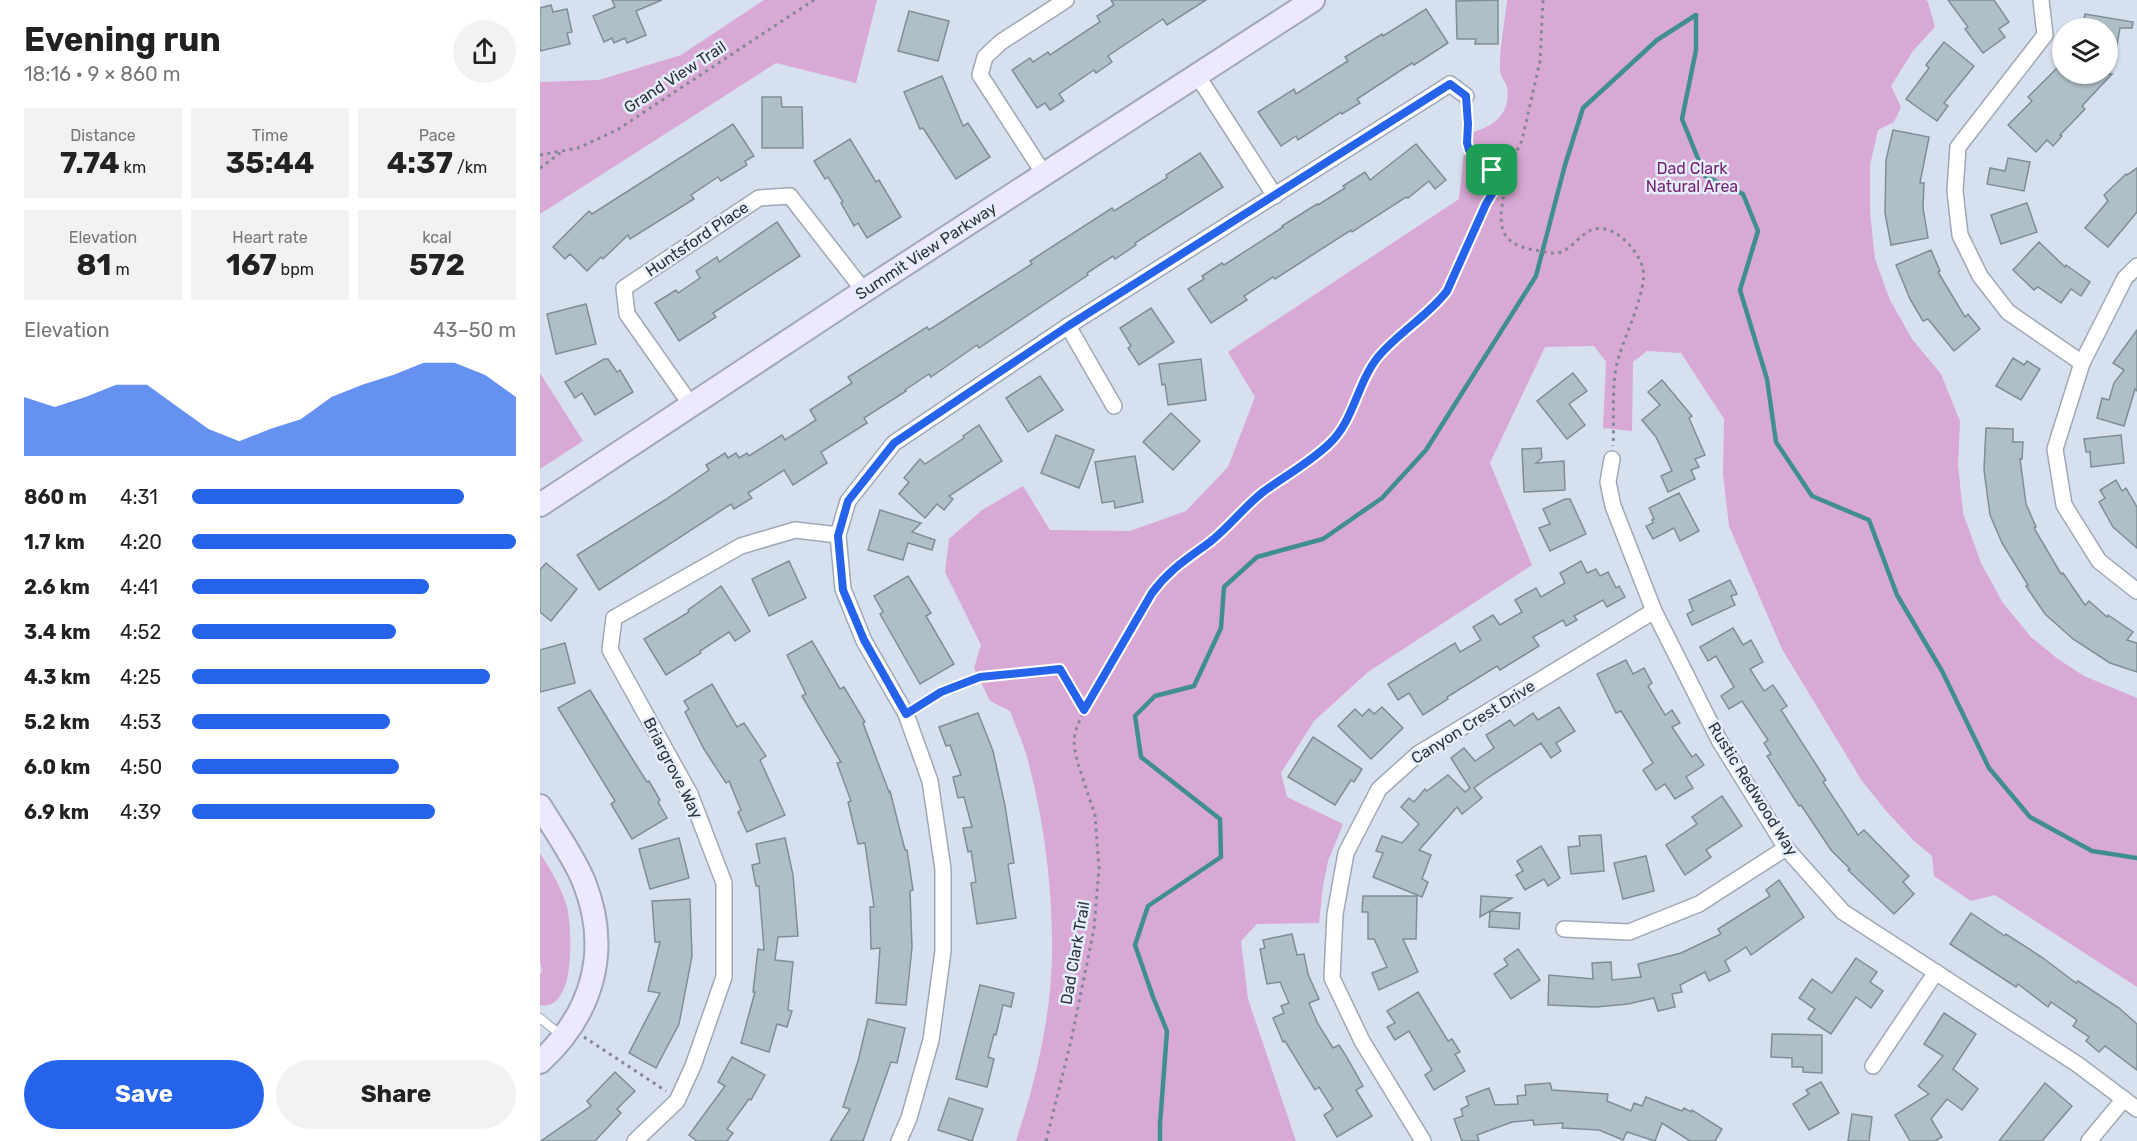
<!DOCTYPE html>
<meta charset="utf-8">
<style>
body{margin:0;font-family:Rubik,sans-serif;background:#f2f2f2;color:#222;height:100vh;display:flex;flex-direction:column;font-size:22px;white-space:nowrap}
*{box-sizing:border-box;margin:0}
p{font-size:20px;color:#767676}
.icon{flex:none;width:33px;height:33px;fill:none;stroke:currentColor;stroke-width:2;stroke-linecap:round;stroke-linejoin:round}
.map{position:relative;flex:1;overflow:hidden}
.details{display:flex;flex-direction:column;background:#fff;width:540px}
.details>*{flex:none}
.controls{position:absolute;left:1512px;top:18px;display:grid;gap:12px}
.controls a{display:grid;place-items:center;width:66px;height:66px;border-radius:50%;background:#fff;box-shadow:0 2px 4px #0004;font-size:30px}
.pin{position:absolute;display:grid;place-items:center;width:51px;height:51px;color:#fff;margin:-26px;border-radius:12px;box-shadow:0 3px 9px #0006}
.round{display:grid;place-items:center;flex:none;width:63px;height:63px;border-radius:32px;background:#f2f2f2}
.overview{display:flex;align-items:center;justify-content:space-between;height:102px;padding:0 24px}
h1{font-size:33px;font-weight:700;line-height:45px}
.stats{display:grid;grid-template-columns:repeat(3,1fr);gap:9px;height:102px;padding:6px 24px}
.stats div{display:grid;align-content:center;border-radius:0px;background:#f2f2f2;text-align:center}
.stats b{font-size:30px;font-weight:700}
.stats small{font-size:16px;font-weight:400}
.stats p{font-size:16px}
.chart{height:168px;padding:12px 24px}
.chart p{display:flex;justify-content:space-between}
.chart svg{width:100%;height:108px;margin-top:6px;fill:#2563eb;opacity:.7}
.primary-button{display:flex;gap:12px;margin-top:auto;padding:12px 24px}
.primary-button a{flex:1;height:69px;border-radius:36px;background:#2563eb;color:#fff;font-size:24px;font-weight:700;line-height:69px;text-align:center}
.primary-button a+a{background:#f2f2f2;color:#222}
ul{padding:0 24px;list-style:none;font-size:20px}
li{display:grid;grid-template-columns:96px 72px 1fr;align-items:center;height:45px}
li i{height:15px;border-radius:8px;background:#2563eb}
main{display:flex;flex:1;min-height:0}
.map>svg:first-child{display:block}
</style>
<main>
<section class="details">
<div class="overview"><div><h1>Evening run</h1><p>18:16 · 9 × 860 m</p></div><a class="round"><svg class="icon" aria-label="share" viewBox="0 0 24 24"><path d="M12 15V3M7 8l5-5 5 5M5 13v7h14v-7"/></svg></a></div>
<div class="stats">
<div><p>Distance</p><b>7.74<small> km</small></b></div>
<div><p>Time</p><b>35:44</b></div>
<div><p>Pace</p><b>4:37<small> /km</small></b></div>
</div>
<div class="stats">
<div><p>Elevation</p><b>81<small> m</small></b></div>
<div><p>Heart rate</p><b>167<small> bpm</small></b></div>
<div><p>kcal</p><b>572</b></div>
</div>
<div class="chart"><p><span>Elevation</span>43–50 m</p>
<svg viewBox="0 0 160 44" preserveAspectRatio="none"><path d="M0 44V20L10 24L20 20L30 15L40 15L50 24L60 33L70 38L80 33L90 29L100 20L110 15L120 11L130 6L140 6L150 11L160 20V44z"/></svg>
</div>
<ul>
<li><b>860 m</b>4:31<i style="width:84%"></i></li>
<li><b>1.7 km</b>4:20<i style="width:100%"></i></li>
<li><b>2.6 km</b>4:41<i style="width:73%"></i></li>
<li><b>3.4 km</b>4:52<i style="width:63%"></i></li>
<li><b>4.3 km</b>4:25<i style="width:92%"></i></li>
<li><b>5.2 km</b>4:53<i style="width:61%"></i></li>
<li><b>6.0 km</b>4:50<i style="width:64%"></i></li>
<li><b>6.9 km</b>4:39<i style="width:75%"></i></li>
</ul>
<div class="primary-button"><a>Save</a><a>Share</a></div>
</section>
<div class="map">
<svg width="1597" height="1141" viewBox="0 0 1597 1141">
<rect width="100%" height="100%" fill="#d7e0ef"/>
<g fill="#d9a9d5">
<polygon points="224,0 337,0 316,83 236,63 0,214 0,82 59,80 141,55"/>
<path d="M967 0H1386L1388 2 1395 27 1373 51 1351 86 1361 107 1354 122 1338 130 1330 165V212L1335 259 1350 300 1372 339 1401 374 1420 421 1418 465 1423 513 1441 563 1463 603 1491 637 1518 659 1544 676 1597 698V987L1455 895 1431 901 1394 876 1392 856 1373 840 1347 812 1322 781 1242 649 1189 526 1183 474 1184 419 1141 353 1107 351 1093 362 1092 431 1063 428 1066 362 1054 346 1005 347 950 463 992 565 828 672 774 721 741 773 747 797 803 824 788 861 783 886 779 923 717 924 701 941 708 999 756 1141H476C492 1093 505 1041 510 990 517 919 506 823 486 754 482 740 475 725 470 711L450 701 434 668 441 645 405 572 409 539 442 510 483 486 510 530 590 531 646 511 688 467 715 397 688 352 919 199 926 133C950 130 972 115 967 87 965 81 960 76 960 70 959 50 965 21 967 0Z"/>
<polygon points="0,373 43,441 0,469"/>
<path d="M0 853C11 870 21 887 27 907 32 928 37 1012 0 1005V974L2 971 0 962Z"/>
</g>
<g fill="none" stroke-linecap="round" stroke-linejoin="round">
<g stroke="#408f8e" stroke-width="4.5">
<polyline points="1156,15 1156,50 1142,119 1165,176 1203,194 1218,231 1200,290 1227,379 1236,442 1272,496 1329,520 1357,595 1402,671 1449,768 1490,817 1552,851 1597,858"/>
<polyline points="620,1141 620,1124 627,1031 613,997 595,945 608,906 681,857 680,819 601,757 595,716 615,696 654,686 681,628 684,587 717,557 783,539 842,498 886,450 996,276 1025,165 1043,108 1117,40 1156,15"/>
</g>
</g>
<g fill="#aebfc7" stroke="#7e8e96" stroke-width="1.5">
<polygon points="72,0 122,0 96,11 106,35 87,43 85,38 74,43 72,38 64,42 53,16 75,7"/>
<polygon points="571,0 666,0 627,25 623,19 568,56 572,62 556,73 554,70 519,94 524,101 510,110 505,103 497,108 472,70 490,58 493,62 508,52 510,55 560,22 557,16 574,5"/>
<polygon points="958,0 958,44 935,44 936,39 917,39 916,1"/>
<polygon points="1408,0 1454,0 1469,22 1459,29 1465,37 1443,53 1425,29 1428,27"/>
<polygon points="11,5 13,12 27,9 32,32 27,33 30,44 0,51 0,8"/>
<polygon points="886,9 908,43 874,65 872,63 817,99 820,103 802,114 801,112 758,140 756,136 741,146 718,112 754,89 756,94 808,61 805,57 842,34 843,36"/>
<polygon points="369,11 409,21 398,61 358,51"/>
<polygon points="1545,14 1593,22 1592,28 1580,28 1574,61 1568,61 1568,28 1542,28"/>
<polygon points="1404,42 1434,66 1404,103 1408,106 1397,121 1366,99 1389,68 1386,65"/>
<polygon points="1522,63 1522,74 1572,74 1542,106 1545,109 1520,135 1522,136 1513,146 1507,140 1496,152 1468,125 1492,101 1488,97"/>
<polygon points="402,76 423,126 428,123 450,157 416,179 383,128 380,129 364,92"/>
<polygon points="222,97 241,97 242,107 262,107 263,148 222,148"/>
<polygon points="193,124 214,156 205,161 207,165 181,181 178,177 151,195 154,199 90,239 88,235 63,259 61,257 47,271 30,254 25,259 13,247 49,211 52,214"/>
<polygon points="1353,130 1389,137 1380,183 1384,183 1383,208 1388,238 1351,245 1345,213 1346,160"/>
<polygon points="310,139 336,182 339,180 361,217 327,238 318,223 314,226 301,203 303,202 288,177 285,179 274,161"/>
<polygon points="876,144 906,180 895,189 889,181 868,198 866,197 812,232 811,230 735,279 733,277 704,296 707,300 671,323 648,289 664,279 662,276 682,263 684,265 743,227 742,226 777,204 778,205 805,188 803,186 825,172 830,180"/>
<polygon points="660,153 683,187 595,243 596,245 575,259 573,256 547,273 548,275 439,348 437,345 391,377 389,374 365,390 366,391 324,418 327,423 281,452 287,463 253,485 244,470 208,493 212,498 194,509 191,504 59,590 37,555 125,500 169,470 166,465 185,453 188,458 196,453 199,458 207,453 209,456 242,435 245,440 276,420 270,410 312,383 308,377 387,327 389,330 434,301 492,264 490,261 572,208 574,211 627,178 626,175"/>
<polygon points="1468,158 1490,162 1484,191 1447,184 1450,168 1465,171"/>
<polygon points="1597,168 1597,212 1568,247 1545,228 1568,201 1564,195 1586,174 1587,175"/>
<polygon points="1487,203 1497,232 1461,244 1451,215"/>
<polygon points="237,222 260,256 173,313 176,317 139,341 115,303 136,290 138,293 160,278 156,271 177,257 179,262"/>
<polygon points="1499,242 1525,267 1526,265 1550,282 1541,296 1531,289 1521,303 1498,287 1494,290 1473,270"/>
<polygon points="1391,250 1400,271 1398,272 1425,317 1428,314 1440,329 1414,351 1388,319 1383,321 1370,299 1356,265"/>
<polygon points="46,304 56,344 16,354 7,314"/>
<polygon points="611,308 634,342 599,365 588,348 591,346 580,328"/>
<polygon points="1597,330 1597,391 1595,389 1584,426 1557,418 1562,398 1569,400 1574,383 1584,370 1573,363"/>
<polygon points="1473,358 1484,365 1487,361 1500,369 1481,400 1456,386"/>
<polygon points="64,359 68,359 77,372 80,370 93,392 55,415 42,393 35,398 25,382"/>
<polygon points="661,359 666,400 628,405 625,384 622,385 619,364"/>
<polygon points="1033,373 1047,391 1029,404 1045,425 1027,439 997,401"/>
<polygon points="500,376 523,410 488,432 466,398"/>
<polygon points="1122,380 1152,416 1149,418 1165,455 1155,459 1159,467 1151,470 1155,479 1128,492 1121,476 1132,471 1116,437 1102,420 1120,405 1108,392"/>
<polygon points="631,413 660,441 633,470 603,442"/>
<polygon points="439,425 462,461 409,496 413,499 404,510 397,504 385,518 359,494 369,482 364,478 380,459 385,464 424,438 423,436"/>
<polygon points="1446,428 1473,429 1473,442 1483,442 1482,459 1480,459 1486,504 1496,527 1494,528 1521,574 1523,573 1545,605 1549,601 1567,617 1568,615 1593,632 1587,640 1597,643 1597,672 1570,663 1533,639 1505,614 1486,586 1488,585 1462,543 1450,515 1444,470"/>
<polygon points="516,435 554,450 539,488 501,473"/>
<polygon points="1581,435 1584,463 1551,467 1550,452 1546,452 1544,439"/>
<polygon points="1001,448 1002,458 996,463 1024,461 1025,490 984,492 982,449"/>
<polygon points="595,456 603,502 575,508 574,501 562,503 555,462"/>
<polygon points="1576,480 1582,491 1586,488 1597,507 1597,548 1573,527 1559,502 1565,498 1560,490"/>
<polygon points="1139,493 1159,531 1140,541 1134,528 1113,539 1106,526 1113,523 1112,520 1114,519 1109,508"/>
<polygon points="1025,499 1030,499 1046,534 1010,551 999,528 1010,524 1003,509"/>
<polygon points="340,510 381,523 372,532 395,540 392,550 368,543 363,560 328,550"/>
<polygon points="249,561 266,598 229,616 212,579"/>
<polygon points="1041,561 1047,573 1056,569 1060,576 1068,572 1076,588 1079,586 1085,597 1067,607 1063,600 1034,616 1037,620 1026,626 1023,620 993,637 999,646 960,670 957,666 907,697 908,699 883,715 869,693 858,700 848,684 915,643 920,652 941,640 933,627 953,615 960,625 982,612 975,600 996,588 1001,597 1025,583 1020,573"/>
<polygon points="6,563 37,589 11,621 0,612 0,570"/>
<polygon points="368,576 391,613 386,616 414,664 380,684 340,614 343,612 334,596"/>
<polygon points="1190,580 1197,594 1191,596 1195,605 1152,625 1147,614 1153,611 1149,600"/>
<polygon points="181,586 210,631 195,641 189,632 160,651 161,653 126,675 104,639 149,612 148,610"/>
<polygon points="1193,628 1203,645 1211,640 1223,662 1210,669 1224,691 1233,685 1247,706 1241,710 1286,780 1283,782 1318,835 1324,830 1369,876 1363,882 1374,894 1354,914 1308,870 1310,869 1291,850 1261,805 1259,806 1227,756 1231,754 1224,743 1228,740 1202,701 1189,709 1181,696 1194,687 1176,656 1168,661 1160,647"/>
<polygon points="272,641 300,689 304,687 325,722 323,723 349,792 350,791 365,850 367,850 373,890 370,891 372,947 366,1005 336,1003 340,948 331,949 330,907 334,907 325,843 318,844 308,802 311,801 297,763 301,762 262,696 266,694 247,655"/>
<polygon points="25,643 35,683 0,692 0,650"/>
<polygon points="1086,660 1093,674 1104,668 1112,683 1108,686 1125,715 1132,710 1140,723 1132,727 1152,757 1156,754 1164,765 1146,777 1153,788 1135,799 1125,784 1116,790 1103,770 1113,763 1081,711 1076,713 1057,674"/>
<polygon points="172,684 197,727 204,723 226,756 220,760 245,815 207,832 198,812 201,810 189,781 186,783 164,749 145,712 149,709 144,701"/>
<polygon points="50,690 83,744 107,782 109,781 120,800 118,802 127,818 92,839 71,804 75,801 18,708"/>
<polygon points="842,707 863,728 831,759 798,726 815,709 822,716 829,709 834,714"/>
<polygon points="1019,707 1035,731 1016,743 1021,751 1011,758 1001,743 946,779 934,788 942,798 922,814 917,807 879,850 891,855 882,879 888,882 882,897 833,877 843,853 836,851 842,836 862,843 879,824 861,807 869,798 874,802 885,789 887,791 908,775 925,792 930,788 911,758 924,748 935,761 954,748 946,735 970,720 974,726 993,713 998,720"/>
<polygon points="438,713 453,751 465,806 474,863 468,864 476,918 437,924 431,883 436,882 431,851 428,852 423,828 432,827 424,797 418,798 413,777 421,775 410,745 406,746 399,727"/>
<polygon points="773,737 822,769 814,782 811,780 795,805 748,777"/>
<polygon points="1182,796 1202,826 1166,850 1171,857 1145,875 1126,845 1157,824 1152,817"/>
<polygon points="1061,835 1064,871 1031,874 1028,847 1040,846 1039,836"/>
<polygon points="139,838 149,878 110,889 99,849"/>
<polygon points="245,838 253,875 258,936 238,937 235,960 253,962 248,1010 252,1011 247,1027 237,1024 229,1052 201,1043 215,992 213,992 218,949 224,950 219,886 216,886 212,865 220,863 216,844"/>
<polygon points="1001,846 1020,878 1008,886 1004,879 985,890 976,875 983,871 977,861"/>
<polygon points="1106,856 1114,891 1083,899 1074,863"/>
<polygon points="1239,880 1264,917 1211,955 1206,947 1185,961 1190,971 1169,981 1165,972 1140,985 1142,992 1132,994 1135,1007 1118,1011 1114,998 1088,1004 1056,1007 1008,1005 1009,975 1053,979 1052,963 1071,962 1072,980 1101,977 1098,964 1141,953 1181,934 1178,929 1230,896 1226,890"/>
<polygon points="823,896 877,896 876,939 863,939 878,972 839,990 832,973 847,967 834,939 828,939 828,912 822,912"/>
<polygon points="941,896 972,898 950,911 980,913 979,929 949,927 950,911 940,917"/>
<polygon points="150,899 152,956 139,1024 116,1068 89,1053 120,993 108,991 120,942 115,942 112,901"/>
<polygon points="1431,913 1465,936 1466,934 1503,958 1536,983 1538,981 1579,1008 1597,1024 1597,1070 1565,1046 1559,1052 1546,1041 1549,1037 1533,1026 1537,1020 1511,1002 1508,1007 1478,984 1476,987 1410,944"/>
<polygon points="752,934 757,955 764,954 768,974 779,999 769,1003 778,1024 793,1048 799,1045 806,1056 823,1086 816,1090 832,1116 797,1137 784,1115 793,1109 779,1087 775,1090 745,1041 743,1042 733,1018 744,1013 741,1006 749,1003 740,982 727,984 720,949 725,948 723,940"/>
<polygon points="978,949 1000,980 971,999 954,974 968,965 964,959"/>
<polygon points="1316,958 1337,972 1330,982 1343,991 1331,1008 1316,997 1291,1034 1268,1019 1275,1009 1259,998 1272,979 1292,993"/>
<polygon points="440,985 474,993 471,1007 463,1005 456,1035 454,1034 448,1057 454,1059 447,1087 416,1079"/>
<polygon points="878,992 908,1041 912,1039 920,1052 915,1054 925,1071 894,1090 885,1075 892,1070 869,1031 855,1040 847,1027 855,1023 847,1011"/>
<polygon points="1404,1013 1436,1034 1413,1069 1438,1089 1422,1110 1407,1099 1391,1119 1402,1137 1395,1141 1370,1141 1355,1115 1389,1094 1378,1086 1403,1056 1384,1044"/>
<polygon points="328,1019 365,1028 357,1063 351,1062 323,1141 290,1141 310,1109 303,1107 318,1061"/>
<polygon points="1232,1034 1282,1035 1282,1073 1263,1072 1263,1067 1252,1067 1252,1058 1231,1057"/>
<polygon points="192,1057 225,1075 211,1100 209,1099 187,1129 193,1133 187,1141 157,1141 149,1135 185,1086 178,1082"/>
<polygon points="75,1072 95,1091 77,1109 81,1113 55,1141 1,1141 51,1106 47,1101"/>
<polygon points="1281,1082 1299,1113 1269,1130 1253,1104 1269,1094 1266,1090"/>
<polygon points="1010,1083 1012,1090 1068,1094 1067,1101 1091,1111 1094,1103 1102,1106 1106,1097 1142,1111 1144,1108 1151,1112 1152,1110 1182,1129 1175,1141 1150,1141 1122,1123 1115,1141 1087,1132 1083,1140 1059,1130 1022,1128 1023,1123 994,1125 993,1120 972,1122 937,1135 939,1141 922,1141 914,1119 923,1116 921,1109 929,1105 926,1097 949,1088 955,1105 978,1104 977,1096 986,1095 985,1085"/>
<polygon points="1505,1083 1532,1106 1502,1141 1459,1141"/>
<polygon points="409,1098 443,1109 432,1141 398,1130"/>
<polygon points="1312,1114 1332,1117 1329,1141 1308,1141"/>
</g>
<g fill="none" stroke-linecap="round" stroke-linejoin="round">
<g stroke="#9fa8b5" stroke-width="10">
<polyline id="lane" points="0,1018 22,1036"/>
</g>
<g stroke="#9fa8b5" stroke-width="18">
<g id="street">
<polyline points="1501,0 1505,35 1418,147 1415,191 1420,235 1440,276 1468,312 1542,363"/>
<polyline points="657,75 735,196"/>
<polyline points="504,174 440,75 445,57 461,42 526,0"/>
<polyline points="1597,266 1585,278 1542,363 1515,449 1524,505 1559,561 1597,591"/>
<polyline points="528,326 574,406"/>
<polyline points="151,405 87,314 84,288 219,198 250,196 324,291"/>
<polyline points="1072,459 1068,482 1073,506 1114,611 1179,740 1246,848 1303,912 1537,1064 1597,1109"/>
<polyline points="1024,929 1089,932 1159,904 1246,848"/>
<polyline points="1333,1066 1396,972"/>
<polyline points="95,1141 137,1101 153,1066 184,977 184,883 150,794 70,650 74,618 201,546 255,530 298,535"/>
<polyline points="359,1141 369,1118 391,1040 403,951 403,869 390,781 366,714 324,641 303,589 298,535 308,501 354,443 528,326 910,84 926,96"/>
<polyline points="883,1141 822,1041 792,978 795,914 806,853 839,789 878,754 1114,611"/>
<polyline points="1549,1141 1584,1099"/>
</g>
</g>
<g stroke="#9fa8b5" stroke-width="26">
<g id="secondary">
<polyline points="0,505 324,291 773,0"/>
<path d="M0 806C15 831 33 855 44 882 71 950 53 1013 0 1062"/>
</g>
</g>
<g stroke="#838994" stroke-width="3" stroke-dasharray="3 4.5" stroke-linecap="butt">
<polyline points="928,111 927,143 929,150 962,177"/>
<polyline points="0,155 38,148 77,130 274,0"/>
<polyline points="0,168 23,151"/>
<path d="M962 176 966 179C962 214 949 242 994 250 1002 251 1012 255 1021 252 1033 248 1042 232 1054 229 1075 224 1099 251 1103 269 1108 287 1085 336 1079 356 1070 385 1075 416 1073 446"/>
<polyline points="378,706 401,692 440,677 520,669 544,710"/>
<polyline points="44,1037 126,1091"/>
<path d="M506 1141 531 1041 554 929 559 868 555 815 538 764 534 746 535 732 544 710 612 593C630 569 647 559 670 542 689 527 704 507 723 492 745 476 769 463 789 444 812 423 819 387 836 361 854 333 887 318 907 290L946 204 976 153 982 140 1000 61 1003 0"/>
</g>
<use href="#lane" stroke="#fff" stroke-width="8"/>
<use href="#street" stroke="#fff" stroke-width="15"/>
<use href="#secondary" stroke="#ede8fe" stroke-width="22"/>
</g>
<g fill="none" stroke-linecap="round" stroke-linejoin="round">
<g stroke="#fff" stroke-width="12">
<path id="route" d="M910 84 926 96 928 124 927 143 929 150 962 177 946 204 907 291C888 316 859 332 838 357 817 383 814 421 789 444 769 463 745 476 723 492 704 507 689 527 670 542 647 559 630 569 612 593L544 710 520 669 440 677 401 692 366 714 324 640 303 590 298 536 308 501 354 443 528 326Z"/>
</g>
<use href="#route" stroke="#2563eb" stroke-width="8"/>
</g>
<g text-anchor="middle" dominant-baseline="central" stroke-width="5" stroke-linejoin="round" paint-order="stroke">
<g font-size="16" fill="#303339" stroke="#e5eefc">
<text transform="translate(135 77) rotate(-33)">Grand View Trail</text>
<text transform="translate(157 239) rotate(-34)">Huntsford Place</text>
<text transform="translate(386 251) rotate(-33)">Summit View Parkway</text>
<text transform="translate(933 722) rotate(-32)">Canyon Crest Drive</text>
<text transform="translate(133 768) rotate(63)">Briargrove Way</text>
<text transform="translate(1213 789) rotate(58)">Rustic Redwood Way</text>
<text transform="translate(535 953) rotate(-80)">Dad Clark Trail</text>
</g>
<g font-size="16" fill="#772275" stroke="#e5eefc">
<text x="1152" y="168">Dad Clark<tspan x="1152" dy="18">Natural Area</tspan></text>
</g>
</g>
</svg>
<div class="controls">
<a><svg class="icon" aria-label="layers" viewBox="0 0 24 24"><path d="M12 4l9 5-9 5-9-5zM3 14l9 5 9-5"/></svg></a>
</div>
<div class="pin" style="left:952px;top:170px;background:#1e9e55"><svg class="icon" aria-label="arrive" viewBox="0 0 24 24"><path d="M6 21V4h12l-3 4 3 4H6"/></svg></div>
</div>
</main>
